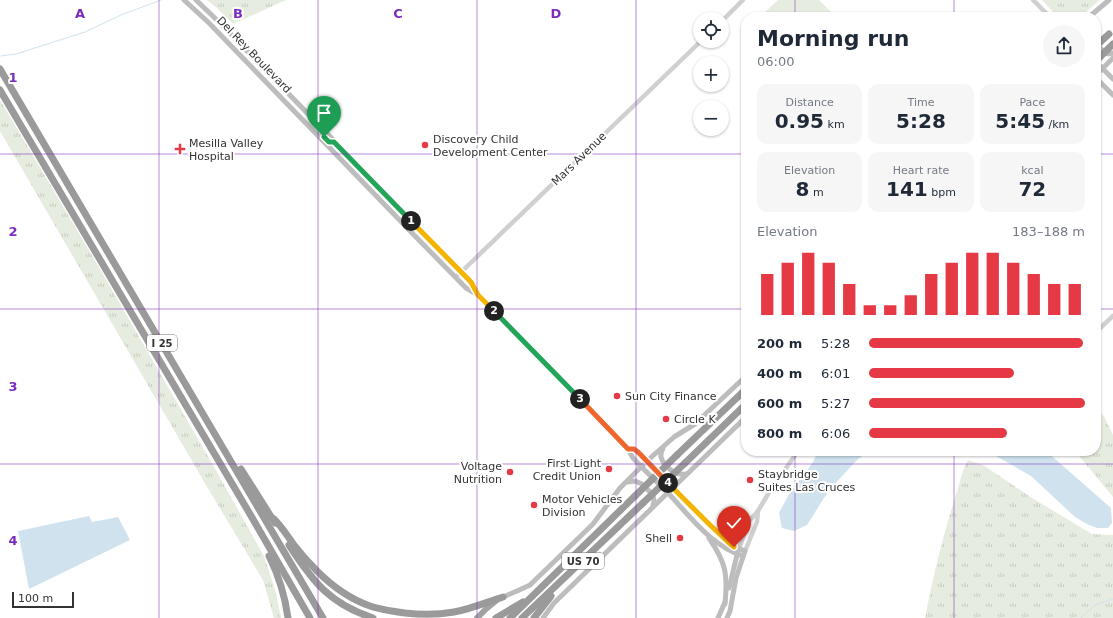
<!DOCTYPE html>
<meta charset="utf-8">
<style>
body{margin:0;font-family:"DejaVu Sans",sans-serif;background:#f6f6f7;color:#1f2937;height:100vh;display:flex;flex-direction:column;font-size:15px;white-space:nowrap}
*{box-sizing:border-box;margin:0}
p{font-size:13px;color:#747a83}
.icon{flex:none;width:22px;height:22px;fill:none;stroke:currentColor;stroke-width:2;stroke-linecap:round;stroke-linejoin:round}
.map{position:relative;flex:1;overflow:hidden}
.sheet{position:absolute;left:741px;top:12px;width:360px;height:444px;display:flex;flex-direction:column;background:#fff;border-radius:16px;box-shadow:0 1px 3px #0004}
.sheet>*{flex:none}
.buttons{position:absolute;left:693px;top:12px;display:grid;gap:8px}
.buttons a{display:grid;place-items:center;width:36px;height:36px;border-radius:50%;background:#fff;box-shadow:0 1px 3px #0004;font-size:20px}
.scale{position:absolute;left:12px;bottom:10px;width:62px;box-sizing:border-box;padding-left:4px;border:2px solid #333;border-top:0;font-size:11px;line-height:14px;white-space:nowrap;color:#333;-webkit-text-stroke:3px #fff;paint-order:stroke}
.pin{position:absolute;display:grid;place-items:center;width:34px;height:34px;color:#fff;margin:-41px -17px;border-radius:50% 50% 50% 0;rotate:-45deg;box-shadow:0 0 4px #0007}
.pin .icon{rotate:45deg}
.km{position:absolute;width:20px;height:20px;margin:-10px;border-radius:50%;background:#222;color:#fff;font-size:11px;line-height:20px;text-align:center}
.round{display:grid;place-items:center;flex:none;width:42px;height:42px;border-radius:21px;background:#f6f6f7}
.overview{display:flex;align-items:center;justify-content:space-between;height:68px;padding:0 16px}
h1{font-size:22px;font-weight:700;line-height:30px}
.figures{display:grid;grid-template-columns:repeat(3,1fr);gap:6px;height:68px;padding:4px 16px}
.figures div{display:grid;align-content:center;border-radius:10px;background:#f6f6f7;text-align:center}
.figures b{font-size:20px;font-weight:700}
.figures small{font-size:11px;font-weight:400}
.figures p{font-size:11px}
.chart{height:112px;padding:8px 16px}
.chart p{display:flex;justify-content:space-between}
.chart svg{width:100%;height:72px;margin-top:4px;stroke:#e63946;stroke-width:6}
ul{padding:0 16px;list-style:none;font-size:13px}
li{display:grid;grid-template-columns:64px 48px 1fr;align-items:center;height:30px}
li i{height:10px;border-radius:5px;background:#e63946}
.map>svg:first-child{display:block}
</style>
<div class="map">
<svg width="1113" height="618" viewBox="0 0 1113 618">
<defs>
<pattern id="grass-tufts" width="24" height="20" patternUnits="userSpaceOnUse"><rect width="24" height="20" fill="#e6ecdf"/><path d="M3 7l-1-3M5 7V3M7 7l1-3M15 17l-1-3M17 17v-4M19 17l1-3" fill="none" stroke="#c6cbc0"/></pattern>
</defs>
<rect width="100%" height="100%" fill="#fff"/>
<g fill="url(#grass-tufts)">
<polygon points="207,0 286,0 233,24 217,8"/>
<polygon points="1042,0 1100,0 1080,17 1058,17"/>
<polygon points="0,100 93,257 213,465 264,556 276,593 281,618 274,618 263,580 206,485 0,131"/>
<polygon points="1096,406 1105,418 1113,435 1113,497 1075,451 1096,451"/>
<path d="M968 460 983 465 1032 498 1092 534 1113 535V618H925C933 576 943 535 956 495 960 483 962 470 968 460Z"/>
</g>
<polygon fill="#e6ecdf" points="778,0 819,0 836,17 760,17"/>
<g fill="#cfe2ee">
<polygon points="818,451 870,451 858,459 829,490 807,525 794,531 782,528 779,513 788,496 813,462"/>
<polygon points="987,451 1046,451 1111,508 1112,523 1108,528 1097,528 1087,524 1075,517 1031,476"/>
<polygon points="89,516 92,522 118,517 130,540 29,589 18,531"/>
</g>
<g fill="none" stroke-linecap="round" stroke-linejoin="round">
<g stroke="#cfe2ee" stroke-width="1">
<polyline points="1,56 16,54 85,32 121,15 161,0"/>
<polyline points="1081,618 1095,605 1113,599"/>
</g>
<g stroke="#d0d0d0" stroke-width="4.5">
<polyline points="1033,0 1050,17"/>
<polyline points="722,21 743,0"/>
<polyline points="456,277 701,41"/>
<polyline points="1096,332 1113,316"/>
<polyline points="739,549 749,521 758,511 768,494 798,451"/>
<polyline points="745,551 757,522 758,511"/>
</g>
<g stroke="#bdbdbd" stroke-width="5">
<path d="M184 0 209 23 415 236 466 288 478 295 603 424 628 449 633 458C644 470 656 481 668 493 690 516 711 546 743 556"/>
<polyline points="196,0 220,23 471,282 478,295"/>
<polyline points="1089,17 1109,0"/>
<polyline points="1096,44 1101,49 1108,54 1113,53"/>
<polyline points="1096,62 1113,79"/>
<polyline points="1096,75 1113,58"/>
<polyline points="1096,78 1113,95"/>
<path d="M663 448C662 451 660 454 661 457 664 467 676 476 686 474"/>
<polyline points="628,449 634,449 638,452 728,542 733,546 745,551 736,578 730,611 727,618"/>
<polyline points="627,482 635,481 642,484 653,495 654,501 653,505"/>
<path d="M709 538C726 563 728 574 725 604"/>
<polyline points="729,588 738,551"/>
<polyline points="503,597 517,591 530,585 593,524 620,488 647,461 674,437 695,424 746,376"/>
<polyline points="543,618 554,603 746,417"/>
<polyline points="718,618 725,602"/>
</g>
<polyline stroke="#a2a2a2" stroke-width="6" points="477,618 486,609 497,600"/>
<g stroke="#9a9a9a" stroke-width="7">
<polyline points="0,69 323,618"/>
<polyline points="0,90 247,509 310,618"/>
<polyline points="677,455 746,389"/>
<polyline points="685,463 746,404"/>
<polyline points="241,469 275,523"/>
<path d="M274 519C282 527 288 537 294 545 301 554 309 563 317 571 331 585 350 599 370 606 381 610 393 611 405 613 422 615 437 615 454 612 471 609 487 602 503 597"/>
<path d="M289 545C313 582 330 604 373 618"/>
<path d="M269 556C279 576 285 596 288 618"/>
<polyline points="496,618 523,602"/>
<polyline points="510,618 635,496"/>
<polyline points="522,618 643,503"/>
<polyline points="534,618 551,596"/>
</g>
<g stroke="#9a9a9a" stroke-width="7">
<polyline points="1096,46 1109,34"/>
<polyline points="1096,61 1113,44"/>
<polyline points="635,496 677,455"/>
<polyline points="643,503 685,463"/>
</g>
</g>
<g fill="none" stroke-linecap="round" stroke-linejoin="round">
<g stroke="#fff" stroke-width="8">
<polyline id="split-1" points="324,137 329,142 334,142 411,221"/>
</g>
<g stroke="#fff" stroke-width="8">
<polyline id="split-2" points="411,221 471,282 478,295 494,311"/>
</g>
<g stroke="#fff" stroke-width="8">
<polyline id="split-3" points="494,311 580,399"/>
</g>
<g stroke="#fff" stroke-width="8">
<polyline id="split-4" points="580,399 628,449 634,449 638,452 668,483"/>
</g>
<g stroke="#fff" stroke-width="8">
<polyline id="split-5" points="668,483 708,523 728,542 734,547"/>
</g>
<use href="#split-1" stroke="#22a559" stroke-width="5"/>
<use href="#split-2" stroke="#f5b400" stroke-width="5"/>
<use href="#split-3" stroke="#22a559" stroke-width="5"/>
<use href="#split-4" stroke="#f0652b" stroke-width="5"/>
<use href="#split-5" stroke="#f5b400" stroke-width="5"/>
</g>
<path fill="none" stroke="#7b2cbf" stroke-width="1" stroke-opacity="0.55" d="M159 0V618M318 0V618M477 0V618M636 0V618M795 0V17M954 0V17M0 154H746M1096 154H1113M0 309H746M1096 309H1113M795 451V618M954 451V618M0 464H1113"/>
<g fill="#e63946" stroke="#fff" stroke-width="1.5">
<circle cx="425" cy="145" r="4"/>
<path d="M178 143h4v4h4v4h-4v4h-4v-4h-4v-4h4z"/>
<circle cx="617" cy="396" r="4"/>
<circle cx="666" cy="419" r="4"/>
<circle cx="609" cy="469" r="4"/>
<circle cx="510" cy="472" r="4"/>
<circle cx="750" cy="480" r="4"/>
<circle cx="534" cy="505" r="4"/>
<circle cx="680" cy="538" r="4"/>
</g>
<g text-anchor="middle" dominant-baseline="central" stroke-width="4" stroke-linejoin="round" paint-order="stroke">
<g fill="#fff" stroke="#707070" stroke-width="1">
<rect x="147" y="335" width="30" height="16" rx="3"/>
<rect x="562" y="553" width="42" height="16" rx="3"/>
</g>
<g font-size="10" font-weight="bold" fill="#333">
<text x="162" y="343">I 25</text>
<text x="583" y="561">US 70</text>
</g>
<g font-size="11" fill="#333" stroke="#fff">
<text transform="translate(254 55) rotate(46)">Del Rey Boulevard</text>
<text transform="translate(579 159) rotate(-44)">Mars Avenue</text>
</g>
<g font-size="11" fill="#333" stroke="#fff" text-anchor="start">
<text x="433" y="139">Discovery Child<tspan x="433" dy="13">Development Center</tspan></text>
<text x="189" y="143">Mesilla Valley<tspan x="189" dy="13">Hospital</tspan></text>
<text x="625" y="396">Sun City Finance</text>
<text x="674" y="419">Circle K</text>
<text x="601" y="463" text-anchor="end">First Light<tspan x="601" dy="13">Credit Union</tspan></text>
<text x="502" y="466" text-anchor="end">Voltage<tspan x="502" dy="13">Nutrition</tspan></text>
<text x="758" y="474">Staybridge<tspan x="758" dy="13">Suites Las Cruces</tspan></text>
<text x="542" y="499">Motor Vehicles<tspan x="542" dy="13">Division</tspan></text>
<text x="672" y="538" text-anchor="end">Shell</text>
</g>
</g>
<g font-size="13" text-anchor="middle" font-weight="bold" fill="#7b2cbf" stroke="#fff" stroke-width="4" stroke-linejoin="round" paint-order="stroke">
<text x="80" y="18">A</text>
<text x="238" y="18">B</text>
<text x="398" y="18">C</text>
<text x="556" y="18">D</text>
<text x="13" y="82">1</text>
<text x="13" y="236">2</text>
<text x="13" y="391">3</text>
<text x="13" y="545">4</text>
</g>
</svg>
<div class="buttons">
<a><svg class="icon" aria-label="locate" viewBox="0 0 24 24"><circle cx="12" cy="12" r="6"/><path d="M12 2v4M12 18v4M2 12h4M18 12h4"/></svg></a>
<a>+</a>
<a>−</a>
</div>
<div class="scale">100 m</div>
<div class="pin" style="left:324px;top:137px;background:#1e9e55"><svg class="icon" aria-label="arrive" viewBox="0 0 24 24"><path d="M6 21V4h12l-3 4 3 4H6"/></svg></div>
<div class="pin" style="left:734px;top:547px;background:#d93025"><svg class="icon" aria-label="check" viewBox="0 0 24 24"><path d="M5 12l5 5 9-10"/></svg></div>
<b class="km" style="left:411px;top:221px">1</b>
<b class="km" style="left:494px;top:311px">2</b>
<b class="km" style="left:580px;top:399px">3</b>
<b class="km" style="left:668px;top:483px">4</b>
<section class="sheet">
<div class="overview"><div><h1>Morning run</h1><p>06:00</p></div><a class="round"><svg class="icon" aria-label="share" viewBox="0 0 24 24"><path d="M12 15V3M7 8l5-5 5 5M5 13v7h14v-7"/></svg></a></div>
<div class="figures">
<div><p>Distance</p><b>0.95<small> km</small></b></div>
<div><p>Time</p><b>5:28</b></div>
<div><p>Pace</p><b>5:45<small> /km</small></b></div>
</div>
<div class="figures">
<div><p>Elevation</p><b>8<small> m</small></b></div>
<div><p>Heart rate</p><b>141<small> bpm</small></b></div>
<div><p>kcal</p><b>72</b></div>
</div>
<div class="chart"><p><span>Elevation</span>183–188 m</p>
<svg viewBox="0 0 160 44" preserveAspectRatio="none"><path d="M5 44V19M15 44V12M25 44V6M35 44V12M45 44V25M55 44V38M65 44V38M75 44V32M85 44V19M95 44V12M105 44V6M115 44V6M125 44V12M135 44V19M145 44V25M155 44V25"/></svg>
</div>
<ul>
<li><b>200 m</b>5:28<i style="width:99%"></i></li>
<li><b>400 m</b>6:01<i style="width:67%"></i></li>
<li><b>600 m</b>5:27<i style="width:100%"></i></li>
<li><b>800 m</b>6:06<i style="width:64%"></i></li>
</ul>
</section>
</div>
